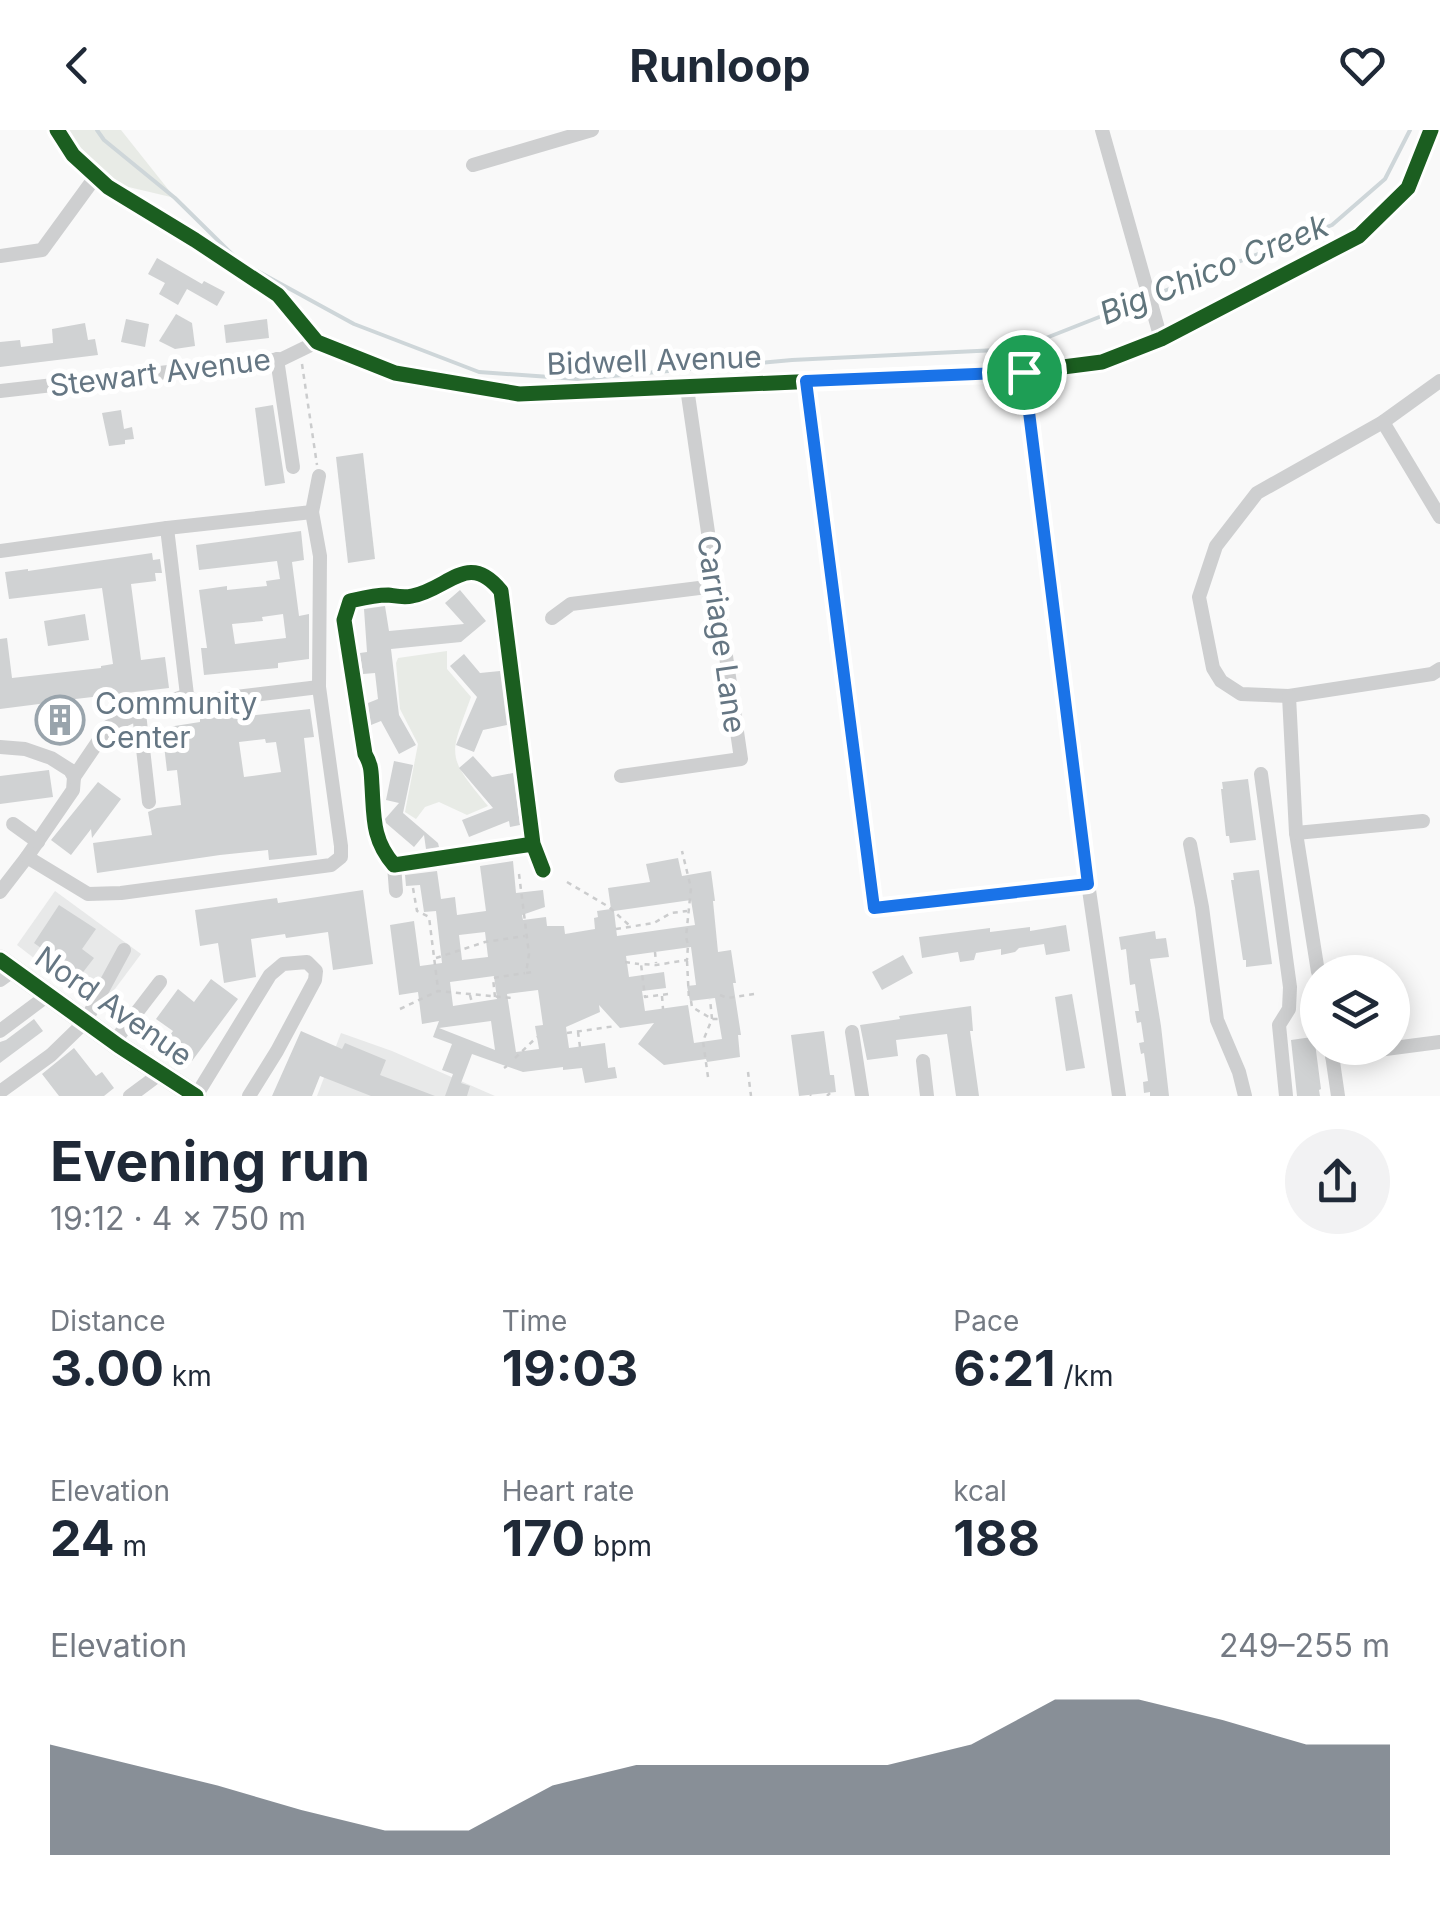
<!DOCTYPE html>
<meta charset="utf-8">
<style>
body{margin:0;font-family:Inter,sans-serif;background:#f2f2f3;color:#1f2937;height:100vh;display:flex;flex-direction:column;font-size:38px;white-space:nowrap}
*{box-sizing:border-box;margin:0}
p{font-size:32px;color:#747a83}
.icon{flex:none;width:55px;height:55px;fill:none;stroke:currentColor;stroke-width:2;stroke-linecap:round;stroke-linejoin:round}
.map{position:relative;height:966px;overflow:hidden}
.side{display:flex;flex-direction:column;background:#fff;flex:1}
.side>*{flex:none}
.controls{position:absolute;left:1300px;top:825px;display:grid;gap:20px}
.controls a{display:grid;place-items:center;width:110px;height:110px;border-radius:50%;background:#fff;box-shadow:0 5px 25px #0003;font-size:50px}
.pin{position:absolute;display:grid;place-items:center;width:85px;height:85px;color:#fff;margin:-42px;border:5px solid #fff;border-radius:50%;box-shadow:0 2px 10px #0007}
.round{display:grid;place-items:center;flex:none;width:105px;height:105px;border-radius:52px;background:#f2f2f3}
.overview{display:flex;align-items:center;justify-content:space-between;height:170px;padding:0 50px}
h1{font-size:55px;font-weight:700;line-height:75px}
.figures{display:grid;grid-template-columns:repeat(3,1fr);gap:15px;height:170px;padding:10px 50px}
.figures div{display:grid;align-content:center}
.figures b{font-size:50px;font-weight:700}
.figures small{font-size:28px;font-weight:400}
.figures p{font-size:28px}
.chart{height:280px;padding:20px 50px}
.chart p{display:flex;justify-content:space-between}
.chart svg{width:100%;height:180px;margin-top:10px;fill:#56606c;opacity:.7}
header{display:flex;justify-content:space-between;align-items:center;height:130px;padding:0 50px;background:#fff;font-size:45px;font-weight:700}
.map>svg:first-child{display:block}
</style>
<header><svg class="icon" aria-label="back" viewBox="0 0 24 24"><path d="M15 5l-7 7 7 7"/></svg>Runloop<svg class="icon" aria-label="heart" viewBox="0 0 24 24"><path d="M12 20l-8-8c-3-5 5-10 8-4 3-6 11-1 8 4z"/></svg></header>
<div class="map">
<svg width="1440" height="966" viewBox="0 0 1440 966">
<rect width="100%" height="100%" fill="#f9f9f9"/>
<g fill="#e8e9e9">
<polygon points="55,761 141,824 100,879 17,815"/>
<polygon points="341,903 392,921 495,966 317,966"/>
</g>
<g fill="#e8ebe6">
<polygon points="62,0 121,0 175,68 120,55"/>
<path d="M447 521V539L471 567C449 628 446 625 488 676L467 685 439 672 425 677 416 689 405 682 418 614 400 579 396 533 398 528Z"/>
</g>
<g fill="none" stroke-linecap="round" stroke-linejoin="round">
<g stroke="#ced6d9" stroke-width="4">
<polyline points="97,0 104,10 175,68 239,131 354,194 479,242 578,249 792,230 1018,219 1145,169"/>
<polyline points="1154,165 1332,95 1385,49 1410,0"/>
</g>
</g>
<g fill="#d0d2d3" fill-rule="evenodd">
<polygon points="157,128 202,154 204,151 225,162 217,176 187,159 178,175 159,164 165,153 148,144"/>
<polygon points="176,184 192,193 195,216 175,219 159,211"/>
<polygon points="126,189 149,194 145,217 121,212"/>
<polygon points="267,189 269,208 226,213 224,195"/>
<polygon points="85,193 88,210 95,209 98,225 0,237 0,212 20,210 21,217 53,213 52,199"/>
<polygon points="273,275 285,353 265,356 255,278"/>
<polygon points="121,280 124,299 132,297 134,309 125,310 125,314 109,316 102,283"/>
<polygon points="363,323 375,429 348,433 336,327"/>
<path d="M301 401 304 430 292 432 299 486 309 484V529L278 533V538L204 545 201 518H207L199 460 227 456V460L267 456 266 451 280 449 277 431 199 440 196 415ZM283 484 286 508 235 514 232 494 263 491 262 487Z"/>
<polygon points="152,423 153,430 160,429 162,443 155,443 156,451 131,454 141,530 165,527 169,558 67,570 71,601 52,605 47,573 0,579 0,509 7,508 12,548 101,538 101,536 113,534 102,458 9,469 5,442 28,439 28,441"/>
<polygon points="460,460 486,491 461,512 391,519 399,585 416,615 399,624 381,591 371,595 368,573 378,569 375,543 363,544 360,523 367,522 364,479 385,476 389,501 464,494 445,473"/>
<polygon points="85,484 89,510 48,516 44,491"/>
<polygon points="464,524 480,543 500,541 507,595 483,600 474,622 456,615 477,567 450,536"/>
<path d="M310 579 314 607 304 608 317 725 269 730 268 720 220 725 97 743 93 713 152 705 148 682 157 678 181 675 177 640 167 641 162 598 200 592V588L225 584 248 582V586ZM265 609 266 613 276 612 281 642 244 647 239 612Z"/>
<polygon points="473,626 492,647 513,643 520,695 510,697 509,691 469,707 462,690 493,678 459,638"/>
<polygon points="394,631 413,635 403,683 438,713 439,717 426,719 424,705 414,717 386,693 385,689 399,673 386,670"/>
<polygon points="49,640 53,667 0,674 0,646"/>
<polygon points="1248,649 1256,710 1230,713 1229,706 1226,706 1221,659 1223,659 1222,652"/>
<polygon points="98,652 121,669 92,708 91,699 71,725 51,710"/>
<path d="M678 728 682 746 711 741 715 771H713L718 822 731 820 736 853H733L741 905H738L740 927 707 932 706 929 664 935 638 914 654 893 620 898 599 875 600 882 566 897 569 918 605 913 608 938 615 937 617 948 585 953 582 938 563 940V937L523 942 472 924 461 953 470 956 467 966H445L453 944 442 940 452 914 433 907 439 891 422 894 418 862 399 865 390 795 414 791 420 836 442 833 436 781 424 782 420 755 406 756 405 745 437 741 441 769 455 767 457 785 486 781 480 736 513 731 516 763 543 760 545 777 522 785 523 790 546 787 547 796H564L565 804 595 799 594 788 598 787 597 781 611 779 608 758 650 752 646 734ZM691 770 695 795 617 806 614 781ZM485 802 488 827 462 830 459 805ZM691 817 696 855 687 856 690 871 715 868 722 909 694 913 688 875 645 881 642 861 666 858 664 842 629 847 626 826ZM494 846 497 869 453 876 450 852ZM538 860 543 895 535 896 539 919 516 922 507 864ZM491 891 495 920 439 898Z"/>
<polygon points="1259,740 1272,834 1246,837 1246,830 1243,830 1231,750 1234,750 1233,743"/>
<polygon points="363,760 373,834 333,840 328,802 286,808 285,804 251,809 256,847 224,853 218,813 200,816 195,780 277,768 278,773"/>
<polygon points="59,775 96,799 82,819 94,828 80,846 34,813"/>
<polygon points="1066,795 1070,821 1046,825 1044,814 1019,818 1015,822 1001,825 1001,819 976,823 974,830 960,832 958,822 922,828 919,807 990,798 990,802 1030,797 1030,801"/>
<polygon points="1155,801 1156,809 1166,808 1169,827 1150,829 1161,896 1169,966 1150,966 1150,962 1144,963 1143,952 1148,951 1144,923 1141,924 1139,913 1144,912 1141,892 1137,893 1135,881 1139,881 1135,854 1130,855 1126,819 1121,820 1119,807"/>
<polygon points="903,825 913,843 882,860 872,842"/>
<polygon points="211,849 238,869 192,931 165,912 173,901 156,889 178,859 194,872"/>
<polygon points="1072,864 1085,938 1066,941 1055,867"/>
<polygon points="971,876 973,901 970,901 979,966 956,966 947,904 896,910 898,926 867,930 860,895 900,889 899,886"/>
<polygon points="34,889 43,901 0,933 0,912 6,910"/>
<polygon points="301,901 342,919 345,913 386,930 380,945 435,966 371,966 320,946 312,966 272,966"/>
<polygon points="824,901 830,945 834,945 836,962 799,966 791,905"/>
<polygon points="1312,907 1313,914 1315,913 1321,959 1319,960 1320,966 1297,966 1291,910"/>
<polygon points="74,918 96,946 102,942 114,958 104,966 59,966 42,944"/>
</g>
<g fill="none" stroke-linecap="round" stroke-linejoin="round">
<g stroke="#d5d6d7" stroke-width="21">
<polyline id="major" points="0,830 119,916 196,966"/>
</g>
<g stroke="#cbcccd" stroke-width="2.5" stroke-dasharray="5 5" stroke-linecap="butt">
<polyline points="302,234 317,335"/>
<polyline points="519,744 529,824 526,843 533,842"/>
<polyline points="567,752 609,777 630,796"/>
<polyline points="413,758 417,781 429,787 438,859"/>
<polyline points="616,799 654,793 671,783 687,781"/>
<polyline points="655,822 656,833"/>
<polyline points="436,828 485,812 525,806"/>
<polyline points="687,831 689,870"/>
<polyline points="625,832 639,834"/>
<polyline points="668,864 645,867 641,834 656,835 687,830 688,815 686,807 691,758 682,721"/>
<polyline points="470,865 472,873"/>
<polyline points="720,865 727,868 754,864"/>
<polyline points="662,866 663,879"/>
<polyline points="495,867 493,848 525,843"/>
<polyline points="691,871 692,877 712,889 719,889"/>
<polyline points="400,879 438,861 512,868"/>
<polyline points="578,902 580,917"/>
<polyline points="567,903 616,896"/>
<polyline points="515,928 537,907"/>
<polyline points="504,938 507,936"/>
<polyline points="748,942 751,966"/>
<polyline points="708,947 703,911 712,889 710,869"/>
<polyline points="810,965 811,966"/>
<polyline points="827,966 830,963"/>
</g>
<g stroke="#cecfd0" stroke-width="14">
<polyline points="57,0 73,25 108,57 195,110 278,165 317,212 395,243 519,264 1024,242 1102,232 1161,209 1359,106 1408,58 1431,0"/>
<polyline points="1102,0 1161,209"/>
<polyline points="473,35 592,0"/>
<polyline points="0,126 42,120 96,46"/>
<polyline points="277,229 293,337"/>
<polyline points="1024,242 1088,753 1119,966"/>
<polyline points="806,251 874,778 1088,753"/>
<polyline points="1440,251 1383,292 1257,363 1216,416 1199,467 1213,538 1221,551 1241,564 1289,566 1432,544 1440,539"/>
<polyline points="0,261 282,229 317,212"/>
<polyline points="1383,292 1440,387"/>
<polyline points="312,382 319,346"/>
<polyline points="167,398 187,565 194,571 203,571 319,557"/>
<polyline points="0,421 167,398 312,382 320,426 319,557 341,716 341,727 331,735 121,763 88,764 27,727 0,762"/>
<polyline points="552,488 571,474 715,456"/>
<polyline points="1289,566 1296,703 1318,842"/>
<polyline points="0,617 25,619 51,628 70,640 74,647 73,660 27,727"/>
<polyline points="1261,644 1290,857 1289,879 1279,895 1286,966"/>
<polyline points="621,646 741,629 687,258"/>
<polyline points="74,647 108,597 139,583"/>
<polyline points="149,672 139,583 187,565"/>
<polyline points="13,694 38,712"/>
<polyline points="1296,703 1423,691"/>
<path d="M533 714 394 735C372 710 374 687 372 656 371 642 372 636 365 624L344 490 350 471C363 468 374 465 388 465 396 466 404 468 412 466 449 459 468 420 501 461L533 714 543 740"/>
<polyline points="1190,714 1202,777 1217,890 1239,942 1245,966"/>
<polyline points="394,735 396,761"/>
<polyline points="0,850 14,840"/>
<polyline points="0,901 48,865"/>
<polyline points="852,902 862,966"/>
<polyline points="114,912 160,852"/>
<polyline points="1331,918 1338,966"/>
<polyline points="1332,926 1440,912"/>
<polyline points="923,931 927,966"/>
<polyline points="0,962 51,925 85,892 124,820"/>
<polyline points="130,966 161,943"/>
<polyline points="196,966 270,845 283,834 307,832 316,841 315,850 277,921 249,966"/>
</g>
<use href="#major" stroke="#e1e2e2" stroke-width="18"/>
<g stroke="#fff" stroke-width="21">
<g id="cycleway">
<polyline points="57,0 73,25 108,57 195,110 278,165 317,212 395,243 519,264 1024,242 1102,232 1161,209 1359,106 1408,58 1431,0"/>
<path d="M533 714 394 735C372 710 374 687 372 656 371 642 372 636 365 624L344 490 350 471C363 468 374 465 388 465 396 466 404 468 412 466 449 459 468 420 501 461L533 714 543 740"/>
<polyline points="0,830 119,916 196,966"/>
</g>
</g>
<use href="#cycleway" stroke="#1b5e20" stroke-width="15"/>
</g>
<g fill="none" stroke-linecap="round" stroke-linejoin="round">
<g stroke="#fff" stroke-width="20">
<polygon id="route" points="1024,242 1088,754 874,778 806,251"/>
</g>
<use href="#route" stroke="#1a73e8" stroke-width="12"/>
</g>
<defs>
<g id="building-ring" transform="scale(2.5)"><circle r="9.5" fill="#fff" stroke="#99a4ac" stroke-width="1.5"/><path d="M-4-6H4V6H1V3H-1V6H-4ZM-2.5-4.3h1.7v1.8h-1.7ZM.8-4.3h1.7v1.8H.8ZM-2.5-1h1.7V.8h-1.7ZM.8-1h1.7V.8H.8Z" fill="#99a4ac"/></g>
</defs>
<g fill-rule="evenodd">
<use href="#building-ring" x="60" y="590"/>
</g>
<g text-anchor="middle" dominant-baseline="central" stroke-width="10" stroke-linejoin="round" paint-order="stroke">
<g font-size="30" fill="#657683" stroke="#fff">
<text transform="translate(654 230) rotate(-2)">Bidwell Avenue</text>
<text transform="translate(160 242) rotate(-7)">Stewart Avenue</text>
<text transform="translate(722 504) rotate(82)">Carriage Lane</text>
<text transform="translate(114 876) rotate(35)">Nord Avenue</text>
</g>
<g font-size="30" fill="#657683" stroke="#fff" text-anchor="start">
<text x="95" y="573">Community<tspan x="95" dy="34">Center</tspan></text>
</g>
<g font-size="32" font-style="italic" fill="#60757c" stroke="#fff">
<text transform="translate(1214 139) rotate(-22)">Big Chico Creek</text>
</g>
</g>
</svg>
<div class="controls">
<a><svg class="icon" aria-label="layers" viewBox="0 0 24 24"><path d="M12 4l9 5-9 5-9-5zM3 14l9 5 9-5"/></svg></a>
</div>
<div class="pin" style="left:1024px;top:242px;background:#1e9e55"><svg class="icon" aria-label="arrive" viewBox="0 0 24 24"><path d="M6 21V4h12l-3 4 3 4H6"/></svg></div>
</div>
<section class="side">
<div class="overview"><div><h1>Evening run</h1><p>19:12 · 4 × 750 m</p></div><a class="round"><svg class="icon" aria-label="share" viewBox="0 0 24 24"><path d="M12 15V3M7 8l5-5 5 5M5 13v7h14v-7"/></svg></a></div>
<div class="figures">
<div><p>Distance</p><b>3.00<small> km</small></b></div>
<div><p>Time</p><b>19:03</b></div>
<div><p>Pace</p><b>6:21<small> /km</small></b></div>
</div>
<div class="figures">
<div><p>Elevation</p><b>24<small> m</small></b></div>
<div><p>Heart rate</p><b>170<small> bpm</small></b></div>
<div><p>kcal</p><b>188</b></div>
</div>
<div class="chart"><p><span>Elevation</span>249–255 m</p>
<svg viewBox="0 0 160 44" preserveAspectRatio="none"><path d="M0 44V17L10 22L20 27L30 33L40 38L50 38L60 27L70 22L80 22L90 22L100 22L110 17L120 6L130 6L140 11L150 17L160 17V44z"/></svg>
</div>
</section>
